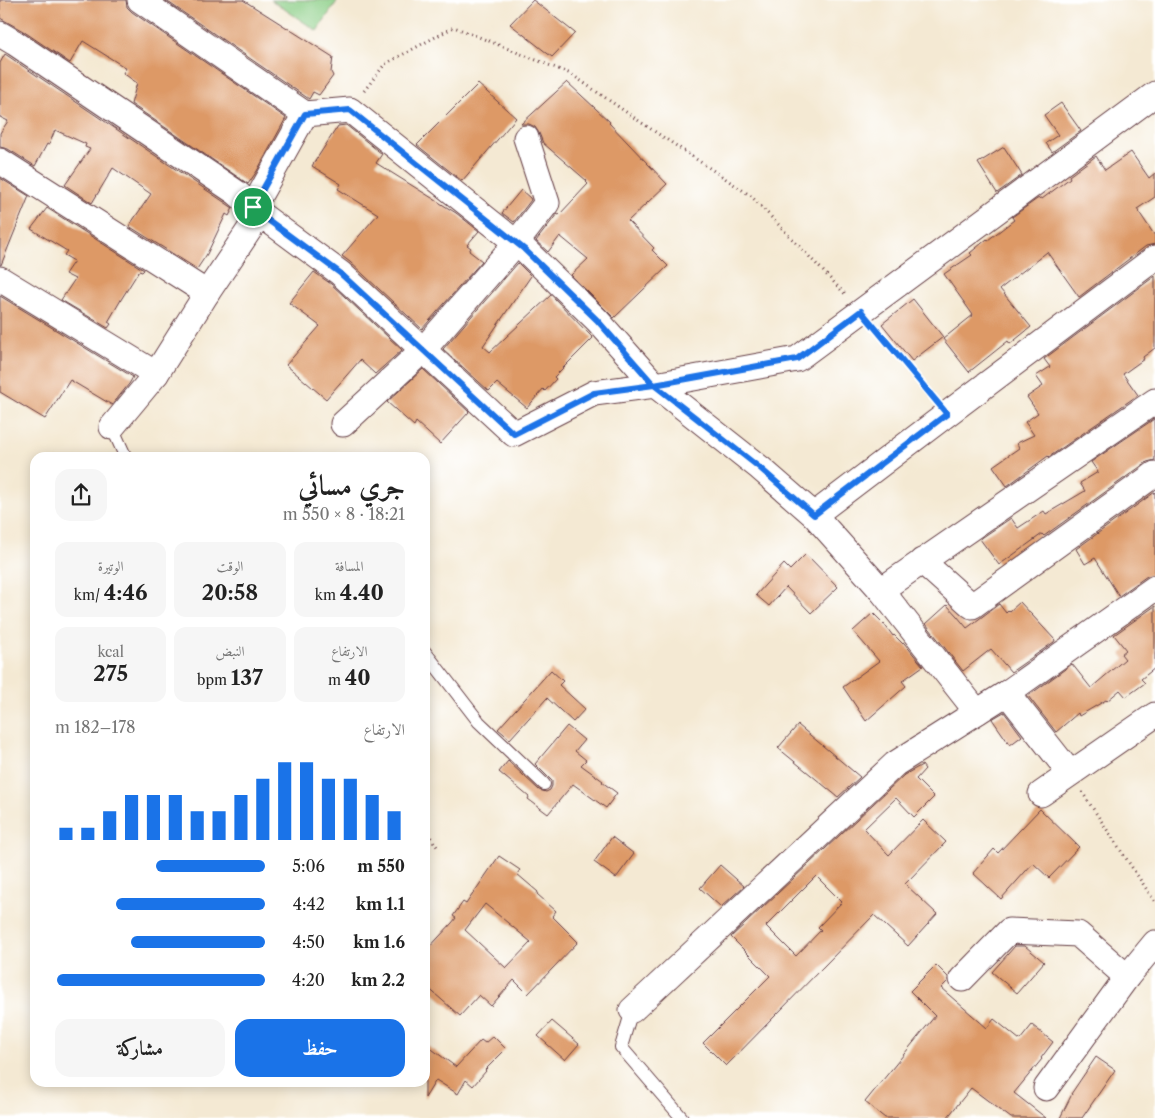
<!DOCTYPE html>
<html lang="ar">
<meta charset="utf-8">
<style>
body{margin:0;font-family:"Libre Caslon Text",Amiri,serif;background:#f6f6f6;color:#222;direction:rtl;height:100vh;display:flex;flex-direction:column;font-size:19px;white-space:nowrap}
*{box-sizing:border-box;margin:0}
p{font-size:16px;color:#767676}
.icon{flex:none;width:28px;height:28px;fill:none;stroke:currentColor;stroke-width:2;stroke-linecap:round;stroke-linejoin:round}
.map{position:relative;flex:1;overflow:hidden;direction:ltr}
.sheet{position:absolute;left:30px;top:452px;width:400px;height:635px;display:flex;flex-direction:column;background:#fff;border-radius:15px;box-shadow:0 2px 12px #0003;direction:rtl}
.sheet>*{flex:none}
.pin{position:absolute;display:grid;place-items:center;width:42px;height:42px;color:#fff;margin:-21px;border:2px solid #fff;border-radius:50%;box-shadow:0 1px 5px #0007}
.round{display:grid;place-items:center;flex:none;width:52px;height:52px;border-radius:15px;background:#f6f6f6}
.overview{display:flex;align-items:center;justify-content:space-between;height:85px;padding:0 25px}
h1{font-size:28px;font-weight:700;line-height:38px}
.metrics{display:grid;grid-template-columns:repeat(3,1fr);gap:8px;height:85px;padding:5px 25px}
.metrics div{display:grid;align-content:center;border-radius:12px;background:#f6f6f6;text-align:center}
.metrics b{font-size:21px;font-weight:700}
.metrics small{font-size:14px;font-weight:400}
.metrics p{font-size:14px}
.chart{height:140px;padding:10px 25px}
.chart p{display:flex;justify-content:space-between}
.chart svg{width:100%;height:90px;margin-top:5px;stroke:#1a73e8;stroke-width:6}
.action{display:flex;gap:10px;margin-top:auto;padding:10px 25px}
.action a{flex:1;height:58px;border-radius:15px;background:#1a73e8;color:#fff;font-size:20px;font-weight:700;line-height:58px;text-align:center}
.action a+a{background:#f6f6f6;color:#222}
ul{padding:0 25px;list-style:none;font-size:16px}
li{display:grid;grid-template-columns:80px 60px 1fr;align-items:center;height:38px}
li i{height:12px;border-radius:6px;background:#1a73e8}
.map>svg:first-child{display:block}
</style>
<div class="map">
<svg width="1155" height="1118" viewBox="0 0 1155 1118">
<rect width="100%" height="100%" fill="#fff"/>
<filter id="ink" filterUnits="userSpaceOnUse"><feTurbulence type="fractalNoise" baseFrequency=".02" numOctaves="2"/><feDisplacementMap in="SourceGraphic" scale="10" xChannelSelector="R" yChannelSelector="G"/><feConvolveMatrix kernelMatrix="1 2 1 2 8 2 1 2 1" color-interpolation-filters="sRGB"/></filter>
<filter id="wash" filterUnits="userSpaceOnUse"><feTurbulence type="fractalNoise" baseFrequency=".0096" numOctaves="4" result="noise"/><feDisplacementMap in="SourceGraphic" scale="20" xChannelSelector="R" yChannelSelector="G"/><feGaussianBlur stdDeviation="1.12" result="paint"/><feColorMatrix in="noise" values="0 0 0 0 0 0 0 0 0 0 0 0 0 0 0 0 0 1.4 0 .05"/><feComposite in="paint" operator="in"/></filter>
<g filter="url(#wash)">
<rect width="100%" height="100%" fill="#f4e9d3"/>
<polygon fill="#8ccf87" stroke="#6b7759" points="271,0 338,0 317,31"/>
<g id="blocks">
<g fill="#d96" fill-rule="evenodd">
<polygon points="0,0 126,0 127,7 132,12 286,118 257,171 248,184 131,104 137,83 123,73 126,68 83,41 70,63 23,31 0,18"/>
<polygon points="165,0 243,0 333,57 331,72 333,76 319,95 313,92 309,99"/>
<polygon points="533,0 575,33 552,57 510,24"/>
<polygon points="5,54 233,208 229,216 226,214 207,254 197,269 129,226 151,194 113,168 92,203 65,185 90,149 85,147 86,144 55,130 49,145 47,144 35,166 8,149 0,147 0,133 8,121 0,117 0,63"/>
<polygon points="567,82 610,122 609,123 667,184 628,221 654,248 652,250 668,266 614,318 571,275 588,259 560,236 548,252 536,241 557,214 559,215 588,184 586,182 587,181 543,143 539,133 535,127 529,124 521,124"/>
<polygon points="478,84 516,118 462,181 417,145"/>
<polygon points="1061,103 1081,131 1052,152 1046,143 1058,135 1044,115"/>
<polygon points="346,125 382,154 376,163 456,213 479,231 467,245 471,248 469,251 482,261 422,329 350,262 342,256 378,214 338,189 341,184 312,166 338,126"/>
<polygon points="1004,147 1022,175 997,193 978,163"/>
<polygon points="1131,152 1149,178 1155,173 1155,197 1137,209 1155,236 1155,244 1146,246 1079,297 1047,252 1000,289 1031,327 1010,344 1008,341 969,372 943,339 973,315 944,274 972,255 970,253 987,239 988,240 1014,220 1012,217 1037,199 1041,198 1042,199 1070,178 1069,176 1096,156 1105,170"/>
<polygon points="0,178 29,196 1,265 0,265"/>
<polygon points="521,190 530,198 531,200 514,222 502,213"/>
<polygon points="47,208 144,270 142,272 139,271 122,298 108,322 111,324 108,328 61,300 75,279 65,274 74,261 64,255 67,251 31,229"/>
<polygon points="518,263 531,276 483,346 490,352 551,295 593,338 554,377 556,379 545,391 543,389 527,408 497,383 489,391 443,349"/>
<polygon points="314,272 331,284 402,350 375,374 360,360 326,399 286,365 320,326 289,303"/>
<polygon points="1155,276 1155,348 1143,357 1144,359 1123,374 1138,395 1049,457 1048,456 1007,486 993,466 1019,448 1017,443 1034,435 1025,422 1038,413 1027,397 1043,386 1036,376 1050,367 1044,359"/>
<polygon points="0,296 133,377 129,384 112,405 70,380 45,419 0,392"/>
<polygon points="913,299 943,337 912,361 882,324"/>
<polygon points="423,369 469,412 440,444 416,422 414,426 387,402"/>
<polygon points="1154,419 1155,460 1147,462 1044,536 1042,534 999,565 980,539 1011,518 1018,528 1044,511 1046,514 1085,491 1080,483 1098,472 1091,462"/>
<polygon points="1155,492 1155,574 1147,576 1119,596 1095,558 1085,564 1076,549"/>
<polygon points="806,554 838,587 811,613 786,587 769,606 756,595 784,564 790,570"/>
<polygon points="1020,602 1055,640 1054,642 1011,672 991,649 963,671 926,624 947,605 957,616 967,628 999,604 1006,613 1009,610 1010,611"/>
<polygon points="1155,606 1155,668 1141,679 1145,683 1126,697 1120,690 1107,701 1106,700 1079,716 1078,713 1056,732 1028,696 1072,664 1091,688 1125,659 1121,654 1126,650 1114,635"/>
<polygon points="873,613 884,624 893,636 894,635 903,644 904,643 923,666 902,681 906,686 866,721 843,687 879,661 853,631"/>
<polygon points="551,670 563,681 559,685 585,709 573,722 547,698 510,739 498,729"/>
<polygon points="1004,712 1022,736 1010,745 992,719"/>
<polygon points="798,725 860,777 838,797 778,748"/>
<polygon points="567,726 584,740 575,751 586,760 581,765 603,781 602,782 617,793 606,808 573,784 548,814 528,799 529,797 499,772 508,761 539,790 546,792 550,790 552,786 552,781 535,764"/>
<path d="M922 765 925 769 916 779 934 797 914 817 896 798 864 829 889 855 923 820 946 842 905 884 937 914 908 946 874 915 726 1066 703 1043 770 976 731 937 904 775ZM816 876 842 902 818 927 821 930 796 956 766 926Z"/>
<polygon points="1040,809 1079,847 1049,878 1033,863 1001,899 973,873 994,849 998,853"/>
<polygon points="612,837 634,854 616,878 594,862"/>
<path d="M499 856 520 870 517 874 538 892 537 894 556 911 552 916 578 942 528 994 514 980 491 1006 479 995 460 1016 425 985V952L452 923 456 918 453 916 463 902 466 904ZM485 904 531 942 506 968 465 930Z"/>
<polygon points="720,865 744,886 721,907 700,888"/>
<polygon points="1015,946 1025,946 1044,962 1017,993 992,972"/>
<polygon points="936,965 948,977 948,981 941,988 987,1028 994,1019 1020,1040 1032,1025 1053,1042 1041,1058 1042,1059 1014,1093 1046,1118 1011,1118 971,1088 947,1118 885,1118 865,1102 935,1016 910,991"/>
<polygon points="552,1021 579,1044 565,1060 538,1036"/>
<polygon points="493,1036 506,1049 485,1070 486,1071 473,1086 466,1080 458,1094 436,1080 425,1098 425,1044 456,1067 481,1040 485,1043"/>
<polygon points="1096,1057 1115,1070 1082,1118 1060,1118 1072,1094 1071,1094"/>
</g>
</g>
</g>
<g filter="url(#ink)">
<use href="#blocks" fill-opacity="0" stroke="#643d44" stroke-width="1"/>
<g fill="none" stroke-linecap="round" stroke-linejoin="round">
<g stroke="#643d44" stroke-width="14">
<g id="lane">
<polyline points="112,427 126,458"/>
<polyline points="425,652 479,722 544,784"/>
<polyline points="632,1010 621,1047 682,1118"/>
</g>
</g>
<g stroke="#643d44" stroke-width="27">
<g id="street">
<polyline points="140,0 305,114 350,110 524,249 597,320 655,385 760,468 814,515 881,590 977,712"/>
<polyline points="0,34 15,43 237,193 253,207 305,114"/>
<polyline points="0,161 207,293"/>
<polyline points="253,207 260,214 340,273 514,434 594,393 655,385 797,359 1155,94"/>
<polyline points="0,279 156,374"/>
<polyline points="343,424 423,350 516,243 547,203 526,138"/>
<polyline points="112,427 156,374 207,293 260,214"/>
<polyline points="814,515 947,414 1155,258"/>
<polyline points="922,561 972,606 1155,474"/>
<polyline points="881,590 1155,401"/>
<polyline points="1007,693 1070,773"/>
<polyline points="1041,794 1155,715"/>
<polyline points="962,979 1009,931 1078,934 1127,977"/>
<polyline points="632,1010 895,764 1007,693 1155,588"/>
<polyline points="1046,1088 1127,977 1155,943"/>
</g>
</g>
<g stroke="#643d44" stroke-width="3" stroke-dasharray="1 4" stroke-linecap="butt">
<polyline points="364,91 385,64 454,27 571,74 639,121 723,177 751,196 846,295"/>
<polyline points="875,328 932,396"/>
<polyline points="1082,792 1155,902"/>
<polyline points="425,829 438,848"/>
</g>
<use href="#lane" stroke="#fff" stroke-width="12"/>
<use href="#street" stroke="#fff" stroke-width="25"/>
</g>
</g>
<g fill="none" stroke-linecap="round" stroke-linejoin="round" filter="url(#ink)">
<g stroke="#fff" stroke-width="10">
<polyline id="route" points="253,207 260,214 340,273 514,434 594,393 654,385 760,468 814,515 947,414 861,311 797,359 654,385 597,320 524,249 350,110 305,114 253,207"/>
</g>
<use href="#route" stroke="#1a73e8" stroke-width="6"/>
</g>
</svg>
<div class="pin" style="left:253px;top:207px;background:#1e9e55"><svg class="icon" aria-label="arrive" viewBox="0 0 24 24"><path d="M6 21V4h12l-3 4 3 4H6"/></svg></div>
<section class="sheet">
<div class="overview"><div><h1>جري مسائي</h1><p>18:21 · 8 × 550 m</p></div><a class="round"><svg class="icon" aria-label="share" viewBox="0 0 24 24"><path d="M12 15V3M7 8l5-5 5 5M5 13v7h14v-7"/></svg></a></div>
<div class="metrics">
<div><p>المسافة</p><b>4.40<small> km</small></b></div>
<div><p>الوقت</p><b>20:58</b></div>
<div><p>الوتيرة</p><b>4:46<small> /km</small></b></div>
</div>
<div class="metrics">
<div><p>الارتفاع</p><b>40<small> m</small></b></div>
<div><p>النبض</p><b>137<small> bpm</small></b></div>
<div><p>kcal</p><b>275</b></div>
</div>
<div class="chart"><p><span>الارتفاع</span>178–182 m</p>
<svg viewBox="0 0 160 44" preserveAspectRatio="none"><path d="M5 44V38M15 44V38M25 44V30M35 44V22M45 44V22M55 44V22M65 44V30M75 44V30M85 44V22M95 44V14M105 44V6M115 44V6M125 44V14M135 44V14M145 44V22M155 44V30"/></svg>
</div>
<ul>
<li><b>550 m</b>5:06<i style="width:52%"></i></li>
<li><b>1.1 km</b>4:42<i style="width:71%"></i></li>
<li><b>1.6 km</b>4:50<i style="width:64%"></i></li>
<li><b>2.2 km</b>4:20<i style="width:99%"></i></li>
</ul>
<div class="action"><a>حفظ</a><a>مشاركة</a></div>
</section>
</div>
